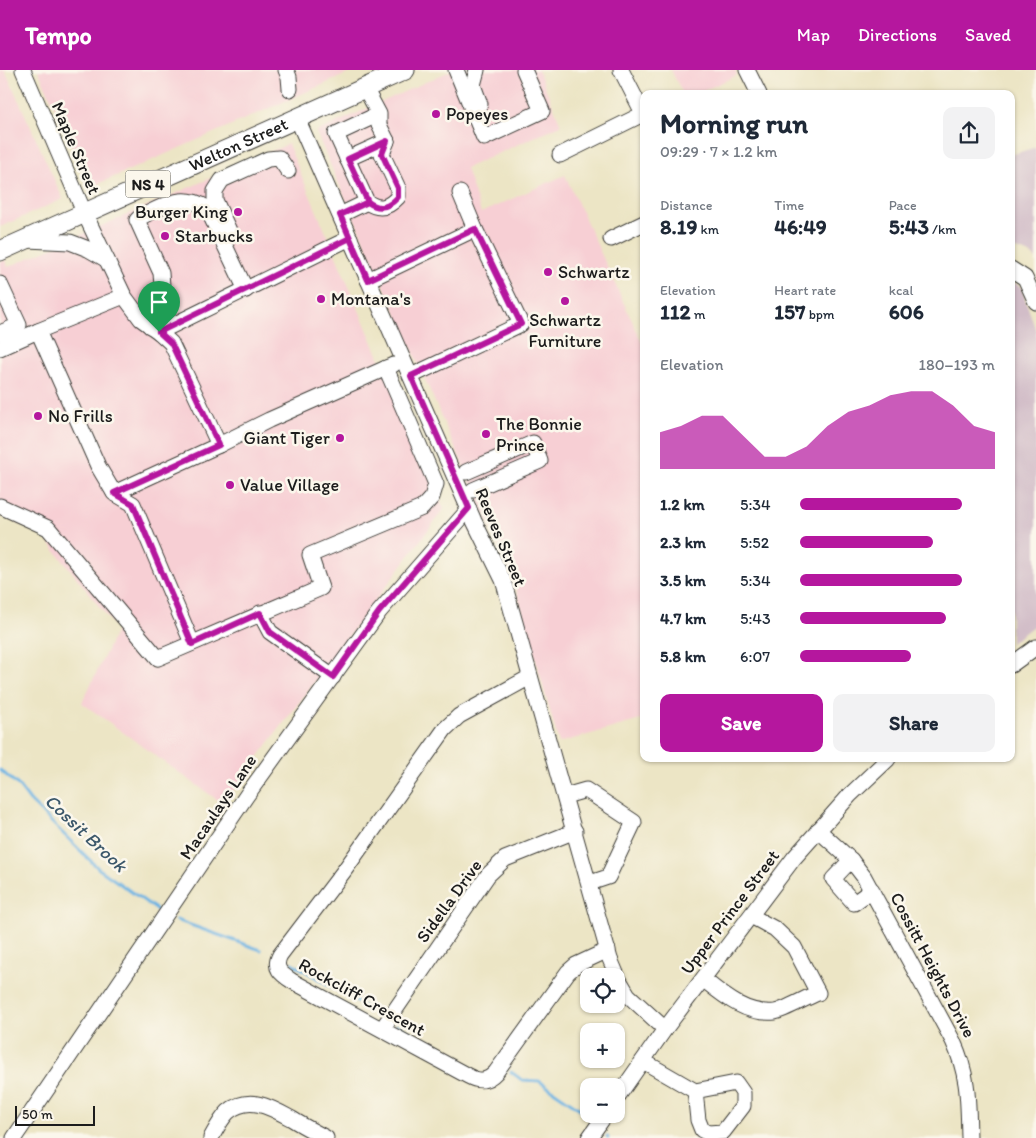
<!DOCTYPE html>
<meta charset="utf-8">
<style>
body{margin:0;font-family:Itim,sans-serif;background:#f2f2f3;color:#1f2937;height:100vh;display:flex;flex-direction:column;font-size:19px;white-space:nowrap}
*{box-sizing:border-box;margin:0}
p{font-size:16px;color:#747a83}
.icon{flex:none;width:28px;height:28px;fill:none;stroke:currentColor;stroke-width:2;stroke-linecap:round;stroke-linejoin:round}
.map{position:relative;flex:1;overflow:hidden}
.details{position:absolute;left:640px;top:20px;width:375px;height:672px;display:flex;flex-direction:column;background:#fff;border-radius:10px;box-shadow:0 1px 4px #0004}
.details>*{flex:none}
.tools{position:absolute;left:580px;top:898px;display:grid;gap:10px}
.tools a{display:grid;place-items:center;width:45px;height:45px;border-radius:10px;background:#fff;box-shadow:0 1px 4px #0004;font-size:25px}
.scale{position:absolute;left:15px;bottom:12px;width:80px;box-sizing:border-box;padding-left:5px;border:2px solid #1c1c1c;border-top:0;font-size:14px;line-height:18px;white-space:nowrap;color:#1c1c1c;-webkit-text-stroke:4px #fbf7ec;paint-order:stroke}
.pin{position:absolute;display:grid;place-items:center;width:42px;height:42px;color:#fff;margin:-51px -21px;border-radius:50% 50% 50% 0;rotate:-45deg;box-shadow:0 0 5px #0007}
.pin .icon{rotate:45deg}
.round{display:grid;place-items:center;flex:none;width:52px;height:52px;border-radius:10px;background:#f2f2f3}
.overview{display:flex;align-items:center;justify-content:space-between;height:85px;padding:0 20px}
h1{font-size:28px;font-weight:800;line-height:38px}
.figures{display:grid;grid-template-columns:repeat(3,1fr);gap:8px;height:85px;padding:5px 20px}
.figures div{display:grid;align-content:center}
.figures b{font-size:21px;font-weight:800}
.figures small{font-size:14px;font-weight:400}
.figures p{font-size:14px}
.chart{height:140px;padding:10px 20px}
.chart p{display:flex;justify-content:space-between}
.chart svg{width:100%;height:90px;margin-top:5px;fill:#b5179e;opacity:.7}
.primary-button{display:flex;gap:10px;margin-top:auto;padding:10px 20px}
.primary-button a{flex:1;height:58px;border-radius:10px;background:#b5179e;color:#fff;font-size:20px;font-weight:800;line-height:58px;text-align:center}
.primary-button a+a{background:#f2f2f3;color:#1f2937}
ul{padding:0 20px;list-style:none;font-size:16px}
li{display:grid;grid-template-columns:80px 60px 1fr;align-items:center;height:38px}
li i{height:12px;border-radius:6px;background:#b5179e}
header{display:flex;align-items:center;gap:30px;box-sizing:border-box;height:70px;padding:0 25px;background:#b5179e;color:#fff}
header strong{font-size:24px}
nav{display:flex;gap:28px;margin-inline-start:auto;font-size:18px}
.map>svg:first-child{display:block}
</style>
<header>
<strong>Tempo</strong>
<nav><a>Map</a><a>Directions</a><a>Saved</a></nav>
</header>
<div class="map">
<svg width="1036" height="1068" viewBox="0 0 1036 1068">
<rect width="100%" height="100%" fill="#fbf7ec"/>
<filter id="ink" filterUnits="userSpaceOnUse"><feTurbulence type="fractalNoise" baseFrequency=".02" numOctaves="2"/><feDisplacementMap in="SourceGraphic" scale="10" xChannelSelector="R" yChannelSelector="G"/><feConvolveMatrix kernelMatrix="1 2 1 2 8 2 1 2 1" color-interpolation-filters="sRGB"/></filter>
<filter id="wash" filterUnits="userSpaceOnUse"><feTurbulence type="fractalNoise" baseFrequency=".0096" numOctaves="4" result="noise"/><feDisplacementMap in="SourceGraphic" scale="20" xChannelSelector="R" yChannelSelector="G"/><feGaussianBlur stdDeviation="1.12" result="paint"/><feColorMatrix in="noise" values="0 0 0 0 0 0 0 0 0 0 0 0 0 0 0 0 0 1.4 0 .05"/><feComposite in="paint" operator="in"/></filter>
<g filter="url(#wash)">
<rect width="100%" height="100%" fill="#ece5c5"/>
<g fill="#f7cfd4">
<polygon points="0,0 5,0 63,129 0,157"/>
<polygon points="38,0 356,0 91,117"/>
<polygon points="452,0 538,0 561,55 466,98 481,143 565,105 644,277 644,649 559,673 513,509 316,62"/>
<polygon points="671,0 735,0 737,5 697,24 683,24"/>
<polygon points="288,74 444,439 223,734 82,633 117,559 43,465 0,445 0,192 5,190 8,197"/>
</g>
<g fill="#d2bdc8">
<polygon points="1036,77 1036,189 1032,185 1017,179 1011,180 1011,85"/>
<polygon points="1011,211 1021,217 1036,261 1036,554 1011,573"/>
</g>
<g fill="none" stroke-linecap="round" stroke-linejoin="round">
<g stroke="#6bb2e2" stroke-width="3">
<polyline points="0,700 18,715 30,731 99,799 157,840"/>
<polyline points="176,850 261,880"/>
<polyline points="292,893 370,940"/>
<polyline points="397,955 445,983"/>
<polyline points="511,1002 522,1010 539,1011 583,1041"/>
<polyline points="607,1066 608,1068"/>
</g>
</g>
</g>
<g filter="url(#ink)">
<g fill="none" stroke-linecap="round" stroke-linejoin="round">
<g stroke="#3b3a35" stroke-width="17">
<g id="minor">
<polyline points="23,0 84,142 124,226 141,249 159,262 350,168"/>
<polyline points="286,0 289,7 290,19"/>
<polyline points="456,0 484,68 542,41 524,0"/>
<polyline points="477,0 473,15 480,34"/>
<polyline points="621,0 644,45"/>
<polyline points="747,0 759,24"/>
<path d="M365 18 379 44V55L387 71 382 84 398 118V127C389 137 380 141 367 132L336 64 379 44"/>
<polyline points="297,48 474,451 503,510 610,889 618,908 628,925 665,959"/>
<polyline points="560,85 643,44"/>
<polyline points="347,89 387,71"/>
<polyline points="460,123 475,159"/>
<polyline points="340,145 367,132"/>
<polyline points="231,165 215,130 215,121 222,110 268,89 279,88 288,101"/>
<polyline points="611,169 644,153"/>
<polyline points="27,170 70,172 88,179 107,190"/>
<polyline points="1011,199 1025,208 1036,232"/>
<polyline points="368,210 475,159 521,254 411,306"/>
<polyline points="0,214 19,255 0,263"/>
<path d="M150 256 162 216 161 203 137 150 139 148C163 136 181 122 207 138L246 220"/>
<polyline points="38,261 124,226"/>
<polyline points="159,262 171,273 219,375 269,350 393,295"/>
<polyline points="0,278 38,261 98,396 114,423 219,375"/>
<polyline points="466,402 533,373 540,391 473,420"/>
<polyline points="114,423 133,434 192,573"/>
<polyline points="0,436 48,458 158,588 321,518 310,485 422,438 432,427 436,414 386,298"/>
<polyline points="260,543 270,562 333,607"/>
<polyline points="1011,595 1036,577"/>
<path d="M530 607 459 646 445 659 344 801 280 885C273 898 281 904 292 911L468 1006C479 1012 487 1012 496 1002L568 902 576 895 608 880"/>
<polyline points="565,726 586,720 634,752 608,807 590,813"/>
<path d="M818 760 851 790 864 807 953 971C969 1006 968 1030 969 1068"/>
<polyline points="851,790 833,809 854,833 872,820"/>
<path d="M703 909C724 926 746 945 775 942 785 940 807 927 818 923L794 877 775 859 751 846"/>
<polyline points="382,959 488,805 505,789 575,761"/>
<polyline points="643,991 695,1021 736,1013 743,1023 743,1036 723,1062 708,1063 702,1060 698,1050 695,1021"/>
<polyline points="616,1029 665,959 794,788 850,725 888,689"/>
<polyline points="14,1068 247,725 379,542 469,439"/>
<path d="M211 1068C216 1059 221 1049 228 1042 249 1024 272 1038 292 1049 303 1056 315 1062 326 1068"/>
<polyline points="589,1068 606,1044"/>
</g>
</g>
<g stroke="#3b3a35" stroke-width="21">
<g id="major">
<path id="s1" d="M0 181 405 0"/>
</g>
</g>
<use href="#minor" stroke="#fff" stroke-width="15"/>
<use href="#major" stroke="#fff" stroke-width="19"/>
</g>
</g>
<g fill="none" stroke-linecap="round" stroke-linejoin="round" filter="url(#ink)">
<g stroke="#fff" stroke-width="10">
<path id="route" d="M159 262 171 273 219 375 114 423 133 434 192 574 260 543 270 562 333 607 379 542 469 438 411 306 521 254 475 159 368 210 340 145 368 132C380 141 389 137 398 127V118L382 84 387 71 348 89 368 132 340 145 350 168 159 262"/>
</g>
<use href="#route" stroke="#b5179e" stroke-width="6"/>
</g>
<g fill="#b5179e" stroke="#fbf7ec" stroke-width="2">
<circle cx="436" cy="44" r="5"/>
<circle cx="238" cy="142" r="5"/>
<circle cx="165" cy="166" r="5"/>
<circle cx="548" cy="202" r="5"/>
<circle cx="321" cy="229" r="5"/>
<circle cx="565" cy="231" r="5"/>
<circle cx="38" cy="346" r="5"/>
<circle cx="486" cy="364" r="5"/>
<circle cx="340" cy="368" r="5"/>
<circle cx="230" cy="415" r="5"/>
</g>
<g text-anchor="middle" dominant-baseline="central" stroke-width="5" stroke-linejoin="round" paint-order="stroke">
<rect fill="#fbf7ec" stroke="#5f5e5a" stroke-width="1" x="125.5" y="100.5" width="45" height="27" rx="4"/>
<g font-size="16" font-weight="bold" fill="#1c1c1c">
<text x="148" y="114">NS 4</text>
</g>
<g font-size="18" fill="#1c1c1c" stroke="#fbf7ec" text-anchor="start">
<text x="446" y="44">Popeyes</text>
<text x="228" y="142" text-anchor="end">Burger King</text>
<text x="175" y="166">Starbucks</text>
<text x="558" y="202">Schwartz</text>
<text x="331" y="229">Montana's</text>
<text x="565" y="250" text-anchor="middle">Schwartz<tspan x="565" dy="21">Furniture</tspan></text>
<text x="48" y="346">No Frills</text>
<text x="496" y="354">The Bonnie<tspan x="496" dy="21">Prince</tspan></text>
<text x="330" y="368" text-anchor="end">Giant Tiger</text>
<text x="240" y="415">Value Village</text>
</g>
<g font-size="18" fill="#1c1c1c" stroke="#fbf7ec">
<text stroke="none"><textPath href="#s1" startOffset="261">Welton Street</textPath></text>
<text transform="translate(76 78) rotate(67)">Maple Street</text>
<text transform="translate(501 467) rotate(67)">Reeves Street</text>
<text transform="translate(218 737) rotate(-56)">Macaulays Lane</text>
<text transform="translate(449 831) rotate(-54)">Sidella Drive</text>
<text transform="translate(730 842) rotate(-53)">Upper Prince Street</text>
<text transform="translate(933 895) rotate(62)">Cossitt Heights Drive</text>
<text transform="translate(362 927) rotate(29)">Rockcliff Crescent</text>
</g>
<g font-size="19" font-style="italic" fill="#3c586b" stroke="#fbf7ec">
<text transform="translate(86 763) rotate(43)">Cossit Brook</text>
</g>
</g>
</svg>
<div class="tools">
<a><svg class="icon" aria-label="locate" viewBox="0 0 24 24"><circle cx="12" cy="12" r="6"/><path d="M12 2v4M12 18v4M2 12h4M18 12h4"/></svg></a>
<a>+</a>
<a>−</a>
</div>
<div class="scale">50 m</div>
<div class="pin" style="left:159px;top:262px;background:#1e9e55"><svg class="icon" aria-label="arrive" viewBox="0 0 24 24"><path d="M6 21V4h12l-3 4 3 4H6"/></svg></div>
<section class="details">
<div class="overview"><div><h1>Morning run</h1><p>09:29 · 7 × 1.2 km</p></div><a class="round"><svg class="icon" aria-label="share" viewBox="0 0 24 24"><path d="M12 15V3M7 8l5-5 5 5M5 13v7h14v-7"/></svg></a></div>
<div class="figures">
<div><p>Distance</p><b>8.19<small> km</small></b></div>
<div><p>Time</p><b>46:49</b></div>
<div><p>Pace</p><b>5:43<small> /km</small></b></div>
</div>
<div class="figures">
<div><p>Elevation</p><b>112<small> m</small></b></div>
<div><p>Heart rate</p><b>157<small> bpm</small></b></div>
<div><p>kcal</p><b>606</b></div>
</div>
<div class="chart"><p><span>Elevation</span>180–193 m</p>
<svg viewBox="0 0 160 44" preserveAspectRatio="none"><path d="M0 44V26L10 23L20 18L30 18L40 28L50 38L60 38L70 33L80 23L90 16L100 13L110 8L120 6L130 6L140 13L150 23L160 26V44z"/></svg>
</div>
<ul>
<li><b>1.2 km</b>5:34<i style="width:83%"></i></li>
<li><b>2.3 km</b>5:52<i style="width:68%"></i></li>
<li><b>3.5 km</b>5:34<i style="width:83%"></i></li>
<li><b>4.7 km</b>5:43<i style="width:75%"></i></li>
<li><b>5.8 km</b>6:07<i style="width:57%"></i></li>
</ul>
<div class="primary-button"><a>Save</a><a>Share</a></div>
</section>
</div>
